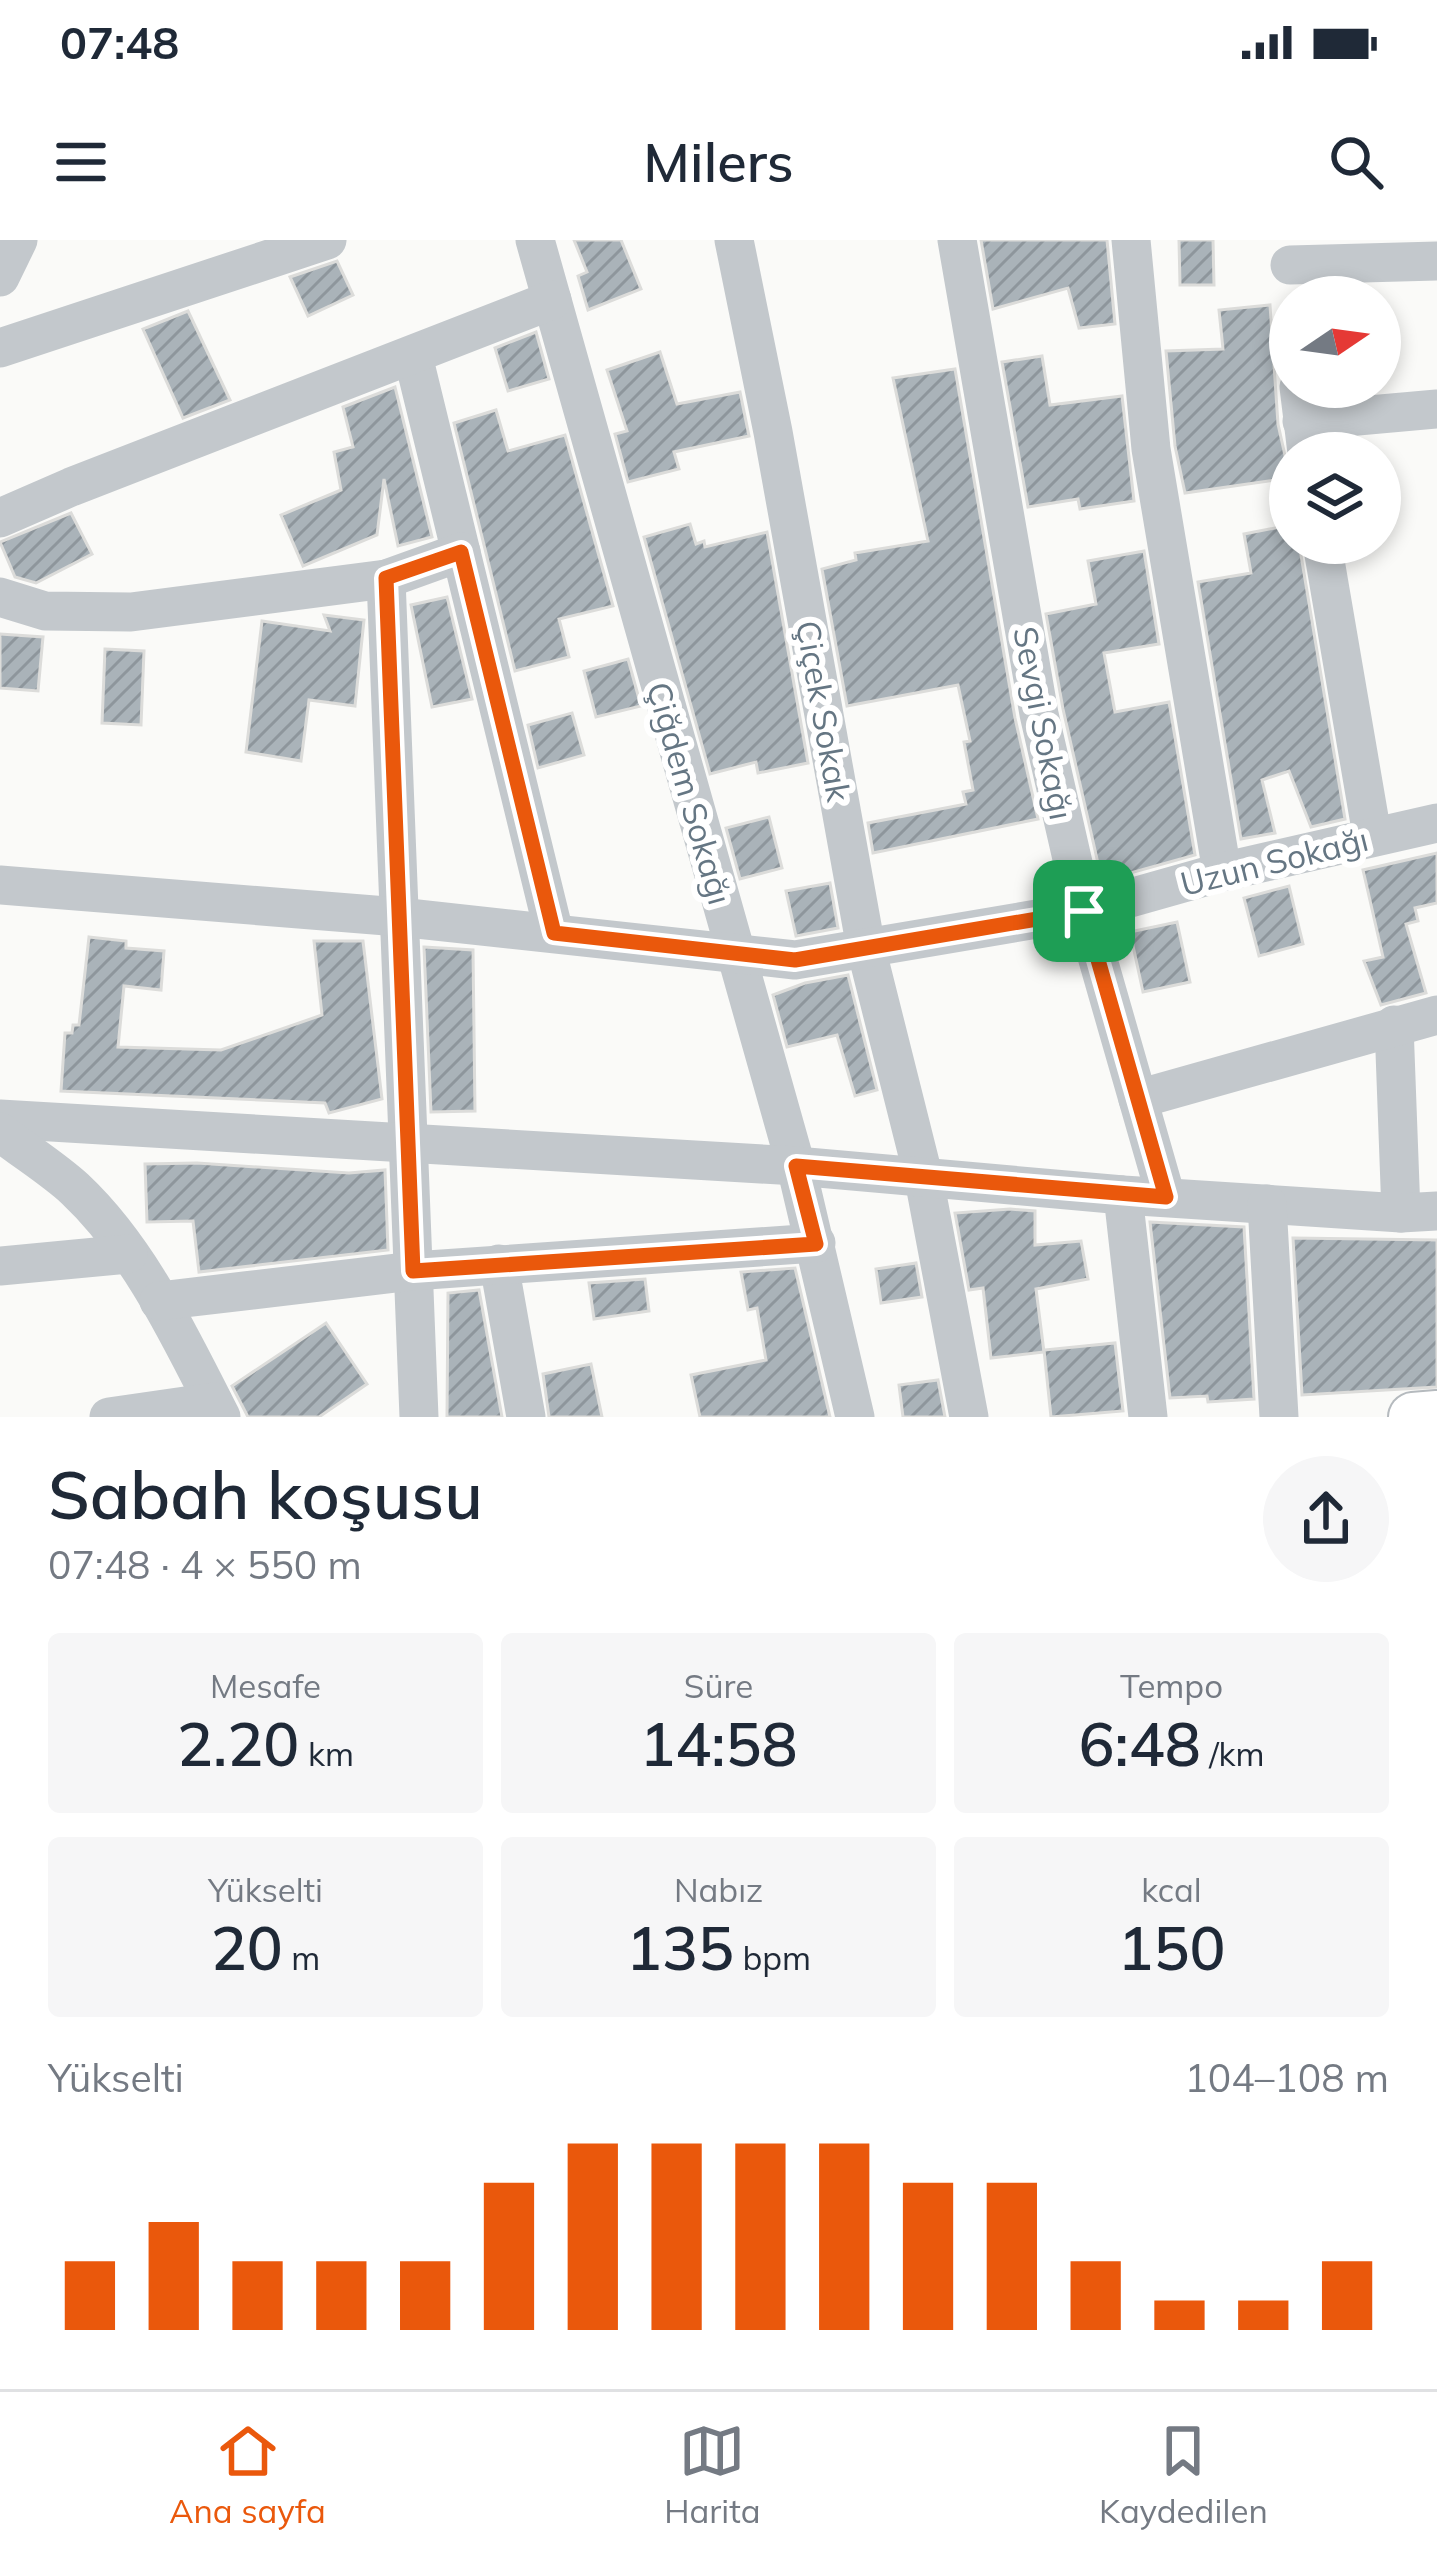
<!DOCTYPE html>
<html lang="tr">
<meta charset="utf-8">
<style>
body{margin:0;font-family:Mulish,sans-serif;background:#f6f6f7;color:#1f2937;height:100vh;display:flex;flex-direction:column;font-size:45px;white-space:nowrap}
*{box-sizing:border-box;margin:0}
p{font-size:39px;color:#747a83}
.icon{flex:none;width:66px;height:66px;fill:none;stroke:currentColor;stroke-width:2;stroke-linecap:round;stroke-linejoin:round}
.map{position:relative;height:1177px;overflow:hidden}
.side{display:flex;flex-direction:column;background:#fff;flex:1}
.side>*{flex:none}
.needle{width:78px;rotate:77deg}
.buttons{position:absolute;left:1269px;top:36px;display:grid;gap:24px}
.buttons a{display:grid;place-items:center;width:132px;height:132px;border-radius:50%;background:#fff;box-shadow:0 6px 18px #0003;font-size:60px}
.pin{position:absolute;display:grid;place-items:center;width:102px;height:102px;color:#fff;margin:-51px;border-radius:24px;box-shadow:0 6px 18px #0006}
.round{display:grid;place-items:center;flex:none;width:126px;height:126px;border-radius:63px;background:#f6f6f7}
.summary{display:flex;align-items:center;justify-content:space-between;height:204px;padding:0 48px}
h1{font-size:66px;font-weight:600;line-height:90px}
.metrics{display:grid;grid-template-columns:repeat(3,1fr);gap:18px;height:204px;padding:12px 48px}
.metrics div{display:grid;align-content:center;border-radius:12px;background:#f6f6f7;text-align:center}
.metrics b{font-size:60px;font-weight:600}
.metrics small{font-size:33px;font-weight:400}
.metrics p{font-size:33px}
.chart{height:336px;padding:24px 48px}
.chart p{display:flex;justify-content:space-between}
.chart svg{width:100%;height:216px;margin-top:12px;stroke:#ea580c;stroke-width:6}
.status{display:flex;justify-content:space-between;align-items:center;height:84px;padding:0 60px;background:#fff;direction:ltr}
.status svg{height:33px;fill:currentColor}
header{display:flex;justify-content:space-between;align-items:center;height:156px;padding:0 48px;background:#fff;font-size:54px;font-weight:600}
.menu{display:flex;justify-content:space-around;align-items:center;height:168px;border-top:3px solid #e0e1e3;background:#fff;font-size:33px;color:#747a83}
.menu a{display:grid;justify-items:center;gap:6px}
.menu .selected{color:#ea580c}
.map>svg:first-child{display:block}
</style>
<div class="status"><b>07:48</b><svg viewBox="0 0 49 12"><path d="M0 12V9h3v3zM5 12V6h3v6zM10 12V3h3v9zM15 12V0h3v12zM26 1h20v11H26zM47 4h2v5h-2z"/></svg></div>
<header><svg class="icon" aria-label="menu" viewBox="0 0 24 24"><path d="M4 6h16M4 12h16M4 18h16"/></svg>Milers<svg class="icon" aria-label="search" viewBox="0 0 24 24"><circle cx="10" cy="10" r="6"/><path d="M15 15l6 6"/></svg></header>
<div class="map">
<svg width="1437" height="1177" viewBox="0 0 1437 1177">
<defs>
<pattern id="building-hatch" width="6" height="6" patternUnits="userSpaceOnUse" patternTransform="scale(3)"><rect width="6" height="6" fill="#aab3b9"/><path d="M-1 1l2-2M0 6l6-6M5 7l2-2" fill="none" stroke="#8e969c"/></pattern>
</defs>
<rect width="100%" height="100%" fill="#fafaf8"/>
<g fill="url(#building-hatch)" stroke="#dcdcda" stroke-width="3">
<polygon points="574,0 621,0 641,49 588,70 578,36 587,32"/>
<polygon points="981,0 1107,0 1115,84 1079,88 1068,48 993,69"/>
<polygon points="1179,0 1213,0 1214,45 1180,45"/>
<polygon points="337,21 353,55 308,76 290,37"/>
<polygon points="1270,65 1278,184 1290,238 1185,253 1175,206 1166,111 1223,109 1219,70"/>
<polygon points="188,71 230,160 183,178 143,89"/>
<polygon points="536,92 549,139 508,151 495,108"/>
<polygon points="660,112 677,164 740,152 749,196 674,212 679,229 628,242 615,194 627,191 607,130"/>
<polygon points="1042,116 1050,165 1122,156 1134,261 1080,269 1078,259 1028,267 1002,122"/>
<polygon points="955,129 1015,478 1038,579 873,613 868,583 966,564 963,552 973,550 964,502 970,501 958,445 847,466 822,329 856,320 855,313 928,301 893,138"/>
<polygon points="395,147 432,297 398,306 384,239 377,295 303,326 281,275 341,250 334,212 353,207 343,167"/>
<polygon points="496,170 508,211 565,195 613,366 559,379 569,417 515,431 454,183"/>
<polygon points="71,273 92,314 36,343 15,337 0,302"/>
<polygon points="690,284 696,304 704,301 705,307 767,292 808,523 758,533 756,522 710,534 644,297"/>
<polygon points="1290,285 1290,303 1299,303 1345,579 1311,587 1289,531 1262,540 1275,593 1241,599 1198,342 1251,333 1244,294"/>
<polygon points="1144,311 1159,404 1104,413 1115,472 1169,462 1195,615 1102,641 1063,469 1046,374 1096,364 1088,321"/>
<polygon points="447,357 472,459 432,467 411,365"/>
<polygon points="324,375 364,380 355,466 309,460 301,521 246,512 262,381 330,391"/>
<polygon points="0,394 43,397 38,451 0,448"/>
<polygon points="105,409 144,411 141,485 102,483"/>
<polygon points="628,419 641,466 596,477 584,431"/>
<polygon points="572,473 584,515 538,528 528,485"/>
<polygon points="769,577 782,628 740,639 726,588"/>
<polygon points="1437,613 1437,663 1415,668 1418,681 1406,684 1426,753 1381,765 1364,721 1383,717 1363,630"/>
<polygon points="830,643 838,688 796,696 786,651"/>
<polygon points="1289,646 1303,704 1259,716 1244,658"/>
<polygon points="1177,682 1190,742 1143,752 1130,692"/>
<polygon points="89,697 126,701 126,708 164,711 161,750 124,746 118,807 221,810 322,775 314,701 363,701 382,859 329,873 325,863 61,851 65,793 72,793 73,785 79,785"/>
<polygon points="424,707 473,710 475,871 431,872"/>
<polygon points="848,735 877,850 855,856 837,795 787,807 773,755 805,743"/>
<polygon points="197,923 349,933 385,930 388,1010 199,1032 193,981 147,982 145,924"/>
<polygon points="1010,969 1035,971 1035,1005 1081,1001 1088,1039 1036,1049 1044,1112 991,1118 983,1048 969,1050 955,973"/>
<polygon points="1150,982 1244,987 1254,1159 1208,1162 1207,1156 1170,1158"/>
<polygon points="1293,998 1437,1000 1437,1147 1302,1155"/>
<polygon points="916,1023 922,1057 881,1063 876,1029"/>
<polygon points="795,1028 830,1177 700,1177 691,1135 766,1120 757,1068 748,1070 741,1032"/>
<polygon points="645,1039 649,1071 594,1079 589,1043"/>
<polygon points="479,1050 502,1177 447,1177 448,1053"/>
<polygon points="326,1083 367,1144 319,1177 248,1177 232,1146"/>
<polygon points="1115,1103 1123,1171 1051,1177 1044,1110"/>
<polygon points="591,1124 602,1177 549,1177 543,1134"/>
<polygon points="938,1140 945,1177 903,1177 899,1145"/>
</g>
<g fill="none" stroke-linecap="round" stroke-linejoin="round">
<g stroke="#b5babe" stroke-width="52">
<polyline id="major" points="1413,1177 1437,1175"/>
</g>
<g stroke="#c3c8cc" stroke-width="39">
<polyline points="535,0 796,926 855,1177"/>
<polyline points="734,0 773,192 866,708 924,939 969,1177"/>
<polyline points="957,0 1039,474 1084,671 1166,957"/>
<polyline points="1131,0 1151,209 1222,632"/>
<polyline points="1290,25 1437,21"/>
<polyline points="0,37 18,0"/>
<polyline points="0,108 327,0"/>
<polyline points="413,116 554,693"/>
<polyline points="1299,147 1307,213"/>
<polyline points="1302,181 1437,169"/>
<polyline points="0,278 71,247 552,60"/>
<polyline points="1322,303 1372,595"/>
<polyline points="386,339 419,1177"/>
<polyline points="0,357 45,371 131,372 386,339 461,312"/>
<polyline points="0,645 399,677 795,720 1084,671 1222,632 1437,583"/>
<polyline points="1394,785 1401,973"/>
<polyline points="1138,859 1437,775"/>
<polyline points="0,879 796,926 1123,955 1401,973 1437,971"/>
<path d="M0 892C24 911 52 928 75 949 140 1010 181 1099 221 1177"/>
<polyline points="1123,955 1148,1177"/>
<polyline points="1267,964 1279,1177"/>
<polyline points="499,1024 526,1177"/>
<polyline points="0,1026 128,1014"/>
<polyline points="159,1061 413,1031 816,1003"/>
<polyline points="109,1177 213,1162"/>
</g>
<use href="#major" stroke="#fff" stroke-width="48"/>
</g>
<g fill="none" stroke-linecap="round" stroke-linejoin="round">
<g stroke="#fff" stroke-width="24">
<polygon id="route" points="461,312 554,693 795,720 1084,671 1166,957 796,926 816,1004 413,1031 386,338"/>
</g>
<use href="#route" stroke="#ea580c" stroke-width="15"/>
</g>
<g text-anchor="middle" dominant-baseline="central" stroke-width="12" stroke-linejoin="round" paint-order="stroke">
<g font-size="33" fill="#657683" stroke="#fff">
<text transform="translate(824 471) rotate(80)">Çiçek Sokak</text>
<text transform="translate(1044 483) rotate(79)">Sevgi Sokağı</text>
<text transform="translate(690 553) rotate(74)">Çiğdem Sokağı</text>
<text transform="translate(1274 621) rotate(-14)">Uzun Sokağı</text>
</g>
</g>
</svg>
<div class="buttons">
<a><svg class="needle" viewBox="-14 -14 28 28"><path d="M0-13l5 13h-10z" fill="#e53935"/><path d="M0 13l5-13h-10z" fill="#747a83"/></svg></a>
<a><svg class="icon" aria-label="layers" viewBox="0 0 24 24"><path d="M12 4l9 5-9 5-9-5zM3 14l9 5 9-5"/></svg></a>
</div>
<div class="pin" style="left:1084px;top:671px;background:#1e9e55"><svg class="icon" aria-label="arrive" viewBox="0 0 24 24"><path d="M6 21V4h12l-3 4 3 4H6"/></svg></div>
</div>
<section class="side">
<div class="summary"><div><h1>Sabah koşusu</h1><p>07:48 · 4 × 550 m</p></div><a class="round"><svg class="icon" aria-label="share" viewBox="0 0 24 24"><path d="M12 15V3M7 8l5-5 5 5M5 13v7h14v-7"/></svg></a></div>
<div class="metrics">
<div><p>Mesafe</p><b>2.20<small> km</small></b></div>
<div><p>Süre</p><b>14:58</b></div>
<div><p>Tempo</p><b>6:48<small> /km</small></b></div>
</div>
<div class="metrics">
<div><p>Yükselti</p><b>20<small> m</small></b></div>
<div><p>Nabız</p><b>135<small> bpm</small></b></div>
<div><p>kcal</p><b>150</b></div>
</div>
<div class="chart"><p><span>Yükselti</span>104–108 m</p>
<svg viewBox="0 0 160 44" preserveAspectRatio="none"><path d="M5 44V30M15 44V22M25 44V30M35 44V30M45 44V30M55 44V14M65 44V6M75 44V6M85 44V6M95 44V6M105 44V14M115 44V14M125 44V30M135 44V38M145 44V38M155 44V30"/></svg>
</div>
</section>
<nav class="menu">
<a class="selected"><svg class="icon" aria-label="home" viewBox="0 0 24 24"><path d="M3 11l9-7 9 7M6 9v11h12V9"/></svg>Ana sayfa</a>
<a><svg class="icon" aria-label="map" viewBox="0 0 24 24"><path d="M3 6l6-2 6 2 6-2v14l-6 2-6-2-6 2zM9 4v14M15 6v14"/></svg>Harita</a>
<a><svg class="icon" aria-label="saved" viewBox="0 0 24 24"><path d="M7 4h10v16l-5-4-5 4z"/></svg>Kaydedilen</a>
</nav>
